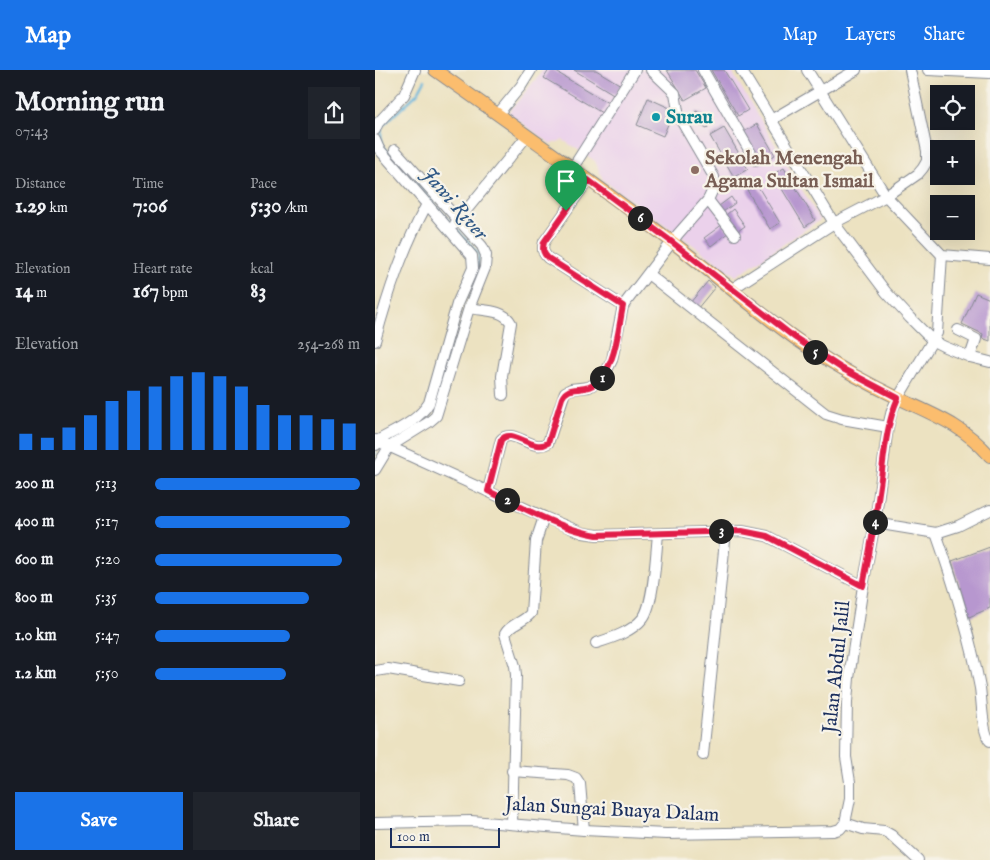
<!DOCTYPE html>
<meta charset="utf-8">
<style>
body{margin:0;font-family:"IM FELL English",serif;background:#20242c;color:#f1f3f6;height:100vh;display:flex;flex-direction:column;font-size:19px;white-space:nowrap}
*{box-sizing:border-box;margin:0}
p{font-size:16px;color:#9ea1a6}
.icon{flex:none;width:28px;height:28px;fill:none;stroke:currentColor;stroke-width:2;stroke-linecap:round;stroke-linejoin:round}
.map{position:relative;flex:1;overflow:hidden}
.panel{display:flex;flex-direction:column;background:#171b24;width:375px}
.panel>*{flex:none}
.fabs{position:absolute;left:555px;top:15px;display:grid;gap:10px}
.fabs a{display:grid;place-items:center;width:45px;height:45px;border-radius:0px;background:#171b24;box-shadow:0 5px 20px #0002;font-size:25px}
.scale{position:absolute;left:15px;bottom:12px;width:110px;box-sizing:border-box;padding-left:5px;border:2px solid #1b2f5e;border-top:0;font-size:14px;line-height:18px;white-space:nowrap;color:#1b2f5e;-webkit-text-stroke:4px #f7f3e8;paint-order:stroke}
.pin{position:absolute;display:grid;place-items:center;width:42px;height:42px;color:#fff;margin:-51px -21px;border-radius:50% 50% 50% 0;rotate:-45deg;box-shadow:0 0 5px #0007}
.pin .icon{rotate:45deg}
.km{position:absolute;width:25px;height:25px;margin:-12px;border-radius:50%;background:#222;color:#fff;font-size:14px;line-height:25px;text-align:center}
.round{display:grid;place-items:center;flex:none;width:52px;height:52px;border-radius:0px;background:#20242c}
.head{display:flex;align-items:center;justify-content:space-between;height:85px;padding:0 15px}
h1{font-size:28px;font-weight:800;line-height:38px}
.stats{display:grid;grid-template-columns:repeat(3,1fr);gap:8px;height:85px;padding:5px 15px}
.stats div{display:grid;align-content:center}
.stats b{font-size:21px;font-weight:800}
.stats small{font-size:14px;font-weight:400}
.stats p{font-size:14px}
.chart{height:140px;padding:10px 15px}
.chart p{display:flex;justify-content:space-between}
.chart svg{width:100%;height:90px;margin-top:5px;stroke:#1a73e8;stroke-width:6}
.primary-button{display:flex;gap:10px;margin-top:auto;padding:10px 15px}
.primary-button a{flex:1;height:58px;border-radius:0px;background:#1a73e8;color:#fff;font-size:20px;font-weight:800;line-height:58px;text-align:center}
.primary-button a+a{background:#20242c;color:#f1f3f6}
ul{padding:0 15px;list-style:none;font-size:16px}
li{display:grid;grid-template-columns:80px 60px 1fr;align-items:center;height:38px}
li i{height:12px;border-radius:6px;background:#1a73e8}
header{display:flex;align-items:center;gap:30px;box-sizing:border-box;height:70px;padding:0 25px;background:#1a73e8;color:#fff}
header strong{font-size:24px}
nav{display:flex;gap:28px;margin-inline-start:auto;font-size:18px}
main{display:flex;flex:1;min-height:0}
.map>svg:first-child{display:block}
</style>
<header>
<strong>Map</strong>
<nav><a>Map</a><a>Layers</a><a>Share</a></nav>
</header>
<main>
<section class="panel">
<div class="head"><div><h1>Morning run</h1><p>07:43</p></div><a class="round"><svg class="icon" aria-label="share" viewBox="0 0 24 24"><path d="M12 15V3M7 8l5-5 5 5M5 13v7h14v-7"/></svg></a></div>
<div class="stats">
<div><p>Distance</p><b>1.29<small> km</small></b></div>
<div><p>Time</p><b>7:06</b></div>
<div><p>Pace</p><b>5:30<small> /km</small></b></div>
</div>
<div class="stats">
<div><p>Elevation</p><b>14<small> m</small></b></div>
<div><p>Heart rate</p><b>167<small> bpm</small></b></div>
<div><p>kcal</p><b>83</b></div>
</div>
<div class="chart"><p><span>Elevation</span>254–268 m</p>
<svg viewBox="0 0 160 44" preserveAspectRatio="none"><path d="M5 44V36M15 44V38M25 44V33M35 44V27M45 44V20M55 44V15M65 44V13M75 44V8M85 44V6M95 44V8M105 44V13M115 44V22M125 44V27M135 44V27M145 44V29M155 44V31"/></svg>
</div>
<ul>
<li><b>200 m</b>5:13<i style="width:100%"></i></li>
<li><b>400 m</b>5:17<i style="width:95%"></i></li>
<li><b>600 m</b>5:20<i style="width:91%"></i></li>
<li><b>800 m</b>5:35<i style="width:75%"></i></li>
<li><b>1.0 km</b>5:47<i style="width:66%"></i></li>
<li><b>1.2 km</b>5:50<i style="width:64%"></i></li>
</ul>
<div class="primary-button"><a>Save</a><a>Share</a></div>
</section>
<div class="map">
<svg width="615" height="790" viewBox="0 0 615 790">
<rect width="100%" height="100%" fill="#f7f3e8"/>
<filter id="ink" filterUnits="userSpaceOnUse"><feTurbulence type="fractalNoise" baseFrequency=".02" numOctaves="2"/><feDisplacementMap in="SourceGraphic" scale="10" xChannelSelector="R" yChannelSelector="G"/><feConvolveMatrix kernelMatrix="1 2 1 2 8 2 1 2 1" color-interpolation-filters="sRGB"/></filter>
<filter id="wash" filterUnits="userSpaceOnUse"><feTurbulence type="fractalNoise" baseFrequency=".0096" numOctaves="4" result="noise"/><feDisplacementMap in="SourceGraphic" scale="20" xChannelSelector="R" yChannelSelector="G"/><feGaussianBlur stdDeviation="1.12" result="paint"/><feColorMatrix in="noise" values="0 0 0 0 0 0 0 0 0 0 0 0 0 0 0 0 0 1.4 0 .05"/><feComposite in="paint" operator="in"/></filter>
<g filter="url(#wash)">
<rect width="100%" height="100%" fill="#ece2c1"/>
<polygon fill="#ebd1eb" points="168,0 356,0 445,150 361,206 228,110 220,91 188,70 176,74 133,43"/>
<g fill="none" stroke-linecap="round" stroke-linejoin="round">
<g stroke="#5fb3db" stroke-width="2.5">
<polyline points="50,10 43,23 7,56 6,66 8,76 104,184 102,199"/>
<polyline points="54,346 58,335"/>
<polyline points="0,384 1,383"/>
</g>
</g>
<g id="blocks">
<g fill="#b797cf">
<polygon points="174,0 178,0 233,33 227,43 169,8"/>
<polygon points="199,0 221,0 246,15 240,25"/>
<polygon points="292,0 320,0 331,18 310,30"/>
<polygon points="336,0 349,0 373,40 363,46"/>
<polygon points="273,28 299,40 288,66 262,55"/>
<polygon points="321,41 337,48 332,59 316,51"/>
<polygon points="382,54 400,85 385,94 367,63"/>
<polygon points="349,58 373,99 359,107 335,66"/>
<polygon points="409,98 440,150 430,157 398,104"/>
<polygon points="382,115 405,153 395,159 372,120"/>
<polygon points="356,127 360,133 348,142 344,136"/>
<polygon points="358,139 370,156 363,161 351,145"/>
<polygon points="348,154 354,162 336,176 329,168"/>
<polygon points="333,211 340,217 322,239 315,233"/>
<polygon points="601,223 615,229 615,271 607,268 608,264 587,254"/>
<polygon points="615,477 615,538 594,547 577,491"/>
</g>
</g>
</g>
<g filter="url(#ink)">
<use href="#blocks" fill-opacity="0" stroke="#848890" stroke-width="1"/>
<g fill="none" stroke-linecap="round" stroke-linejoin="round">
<g stroke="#848890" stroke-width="12">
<g id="minor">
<polyline points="328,0 380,90"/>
<polyline points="366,0 459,153 511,222 535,248 558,271 570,277 595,287 615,292"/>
<polyline points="432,0 511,126 567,185 615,189"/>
<polyline points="553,0 615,3"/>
<polyline points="123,44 146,16 156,0"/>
<polyline points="396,50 481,0"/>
<polyline points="0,60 3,53 29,25 40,0"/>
<path d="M0 70 4 79 97 186 98 198 82 234 54 333C42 352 21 360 2 371L1 375"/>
<polyline points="197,99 260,0"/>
<path d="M213 110 169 172C167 180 168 183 173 188L248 236"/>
<polyline points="333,130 360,165"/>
<polyline points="80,154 152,66"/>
<polyline points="273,204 451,344 467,349 513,357"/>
<polyline points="357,219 459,153 511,126 543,104 548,98 552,91 552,81 535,0"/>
<path d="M94 238C108 241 129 239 136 253L127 306 128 325"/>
<polyline points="583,260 601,269 595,287"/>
<path d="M0 271C14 220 27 181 52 134"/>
<polyline points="0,370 169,447 208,463 222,465 367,461 392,466 488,516"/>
<polyline points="0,400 14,377 54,352 61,346 94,238 110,198 111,185 107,176 20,80"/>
<path d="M113 421 126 370C137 356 157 383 173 373L190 322 196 319 214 317 225 310 231 302 237 290 248 236 303 164 333 130 340 115 339 107 304 47 300 23 276 0"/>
<polyline points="500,453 561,463 583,456 615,440"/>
<path d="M561 463C579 514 595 565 605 618 607 631 607 663 615 671"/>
<path d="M221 573C237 568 257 562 268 548 279 534 281 483 283 464"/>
<polyline points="0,601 13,599 84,611"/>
<polyline points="328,685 351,461"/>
<polyline points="137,701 193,705 201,708 205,714 209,760"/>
<polyline points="0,753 96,751 209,760 291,764 458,761 465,759 470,753 475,729 475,712 471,687 472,632 474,608 488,516 500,453 513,357 517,340 523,328 562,263 567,185"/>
<polyline points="470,753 488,759 509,761 516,765 543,790"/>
<path d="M137 754 141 605 140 596 130 564C135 554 148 553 156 543L161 471 169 447"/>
</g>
</g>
<g stroke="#848890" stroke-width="14">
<path id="major" d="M60 0C139 56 219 112 296 171 342 206 384 244 431 276 460 295 491 313 523 328 559 345 588 355 615 386"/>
</g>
<use href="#minor" stroke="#fff" stroke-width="10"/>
<use href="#major" stroke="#fbbd6e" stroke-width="12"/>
</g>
</g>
<g fill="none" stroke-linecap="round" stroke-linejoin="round" filter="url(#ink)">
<g stroke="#fff" stroke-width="10">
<path id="route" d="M213 110 297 172 419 267 466 298 523 328C510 357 509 391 504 422 500 454 494 485 488 516L392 466 367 461 222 465C184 459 148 437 113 421L126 370C137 356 157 383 173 373L187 328C193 316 202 321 214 317 240 307 243 260 248 236L173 188C168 183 167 180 169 172Z"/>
</g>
<use href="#route" stroke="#e11d48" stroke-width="6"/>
</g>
<circle fill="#0f9aa8" stroke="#f7f3e8" stroke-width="2" cx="281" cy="47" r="5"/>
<circle fill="#8d6e63" stroke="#f7f3e8" stroke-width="2" cx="320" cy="100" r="5"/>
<g text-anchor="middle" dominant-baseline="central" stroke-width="4.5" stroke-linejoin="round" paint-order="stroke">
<g font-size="20" font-weight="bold" fill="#0d838f" stroke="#f7f3e8" text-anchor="start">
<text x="291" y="47">Surau</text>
</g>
<g font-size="20" font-weight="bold" fill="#785e54" stroke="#f7f3e8" text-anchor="start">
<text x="330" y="88">Sekolah Menengah<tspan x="330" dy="23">Agama Sultan Ismail</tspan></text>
</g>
<g font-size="20" fill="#1b2f5e" stroke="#f7f3e8">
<text transform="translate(462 597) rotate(-84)">Jalan Abdul Jalil</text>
<text transform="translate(237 740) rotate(3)">Jalan Sungai Buaya Dalam</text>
</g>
<g font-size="21" font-style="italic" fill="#2f5784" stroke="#f7f3e8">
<text transform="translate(79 134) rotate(49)">Jawi River</text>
</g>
</g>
</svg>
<div class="fabs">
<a><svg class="icon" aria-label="locate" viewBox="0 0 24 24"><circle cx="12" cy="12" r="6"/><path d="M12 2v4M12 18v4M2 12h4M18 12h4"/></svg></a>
<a>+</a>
<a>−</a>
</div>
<div class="scale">100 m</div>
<div class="pin" style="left:191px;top:141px;background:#1e9e55"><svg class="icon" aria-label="arrive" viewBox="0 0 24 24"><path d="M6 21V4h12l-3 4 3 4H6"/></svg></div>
<b class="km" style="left:227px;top:308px">1</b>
<b class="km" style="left:132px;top:430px">2</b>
<b class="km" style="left:346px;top:461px">3</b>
<b class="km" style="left:500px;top:452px">4</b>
<b class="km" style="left:440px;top:282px">5</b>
<b class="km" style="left:265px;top:148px">6</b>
</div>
</main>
